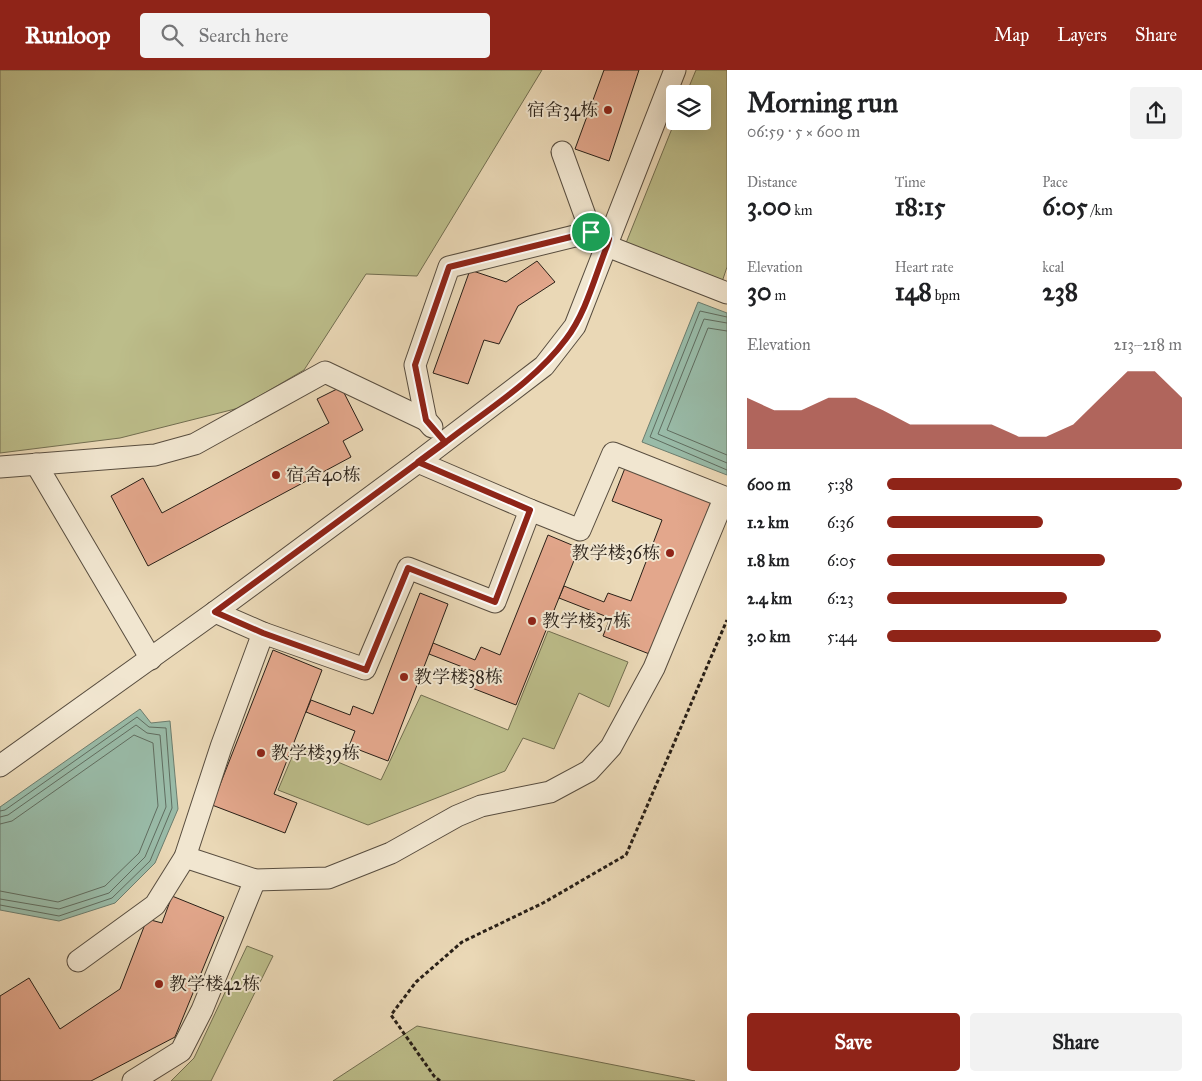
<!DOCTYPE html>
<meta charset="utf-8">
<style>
body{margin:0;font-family:"IM FELL Great Primer","Noto Serif SC",serif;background:#f2f2f2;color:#202124;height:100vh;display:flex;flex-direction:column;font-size:19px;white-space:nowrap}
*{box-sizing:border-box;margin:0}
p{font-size:16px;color:#757577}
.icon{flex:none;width:28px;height:28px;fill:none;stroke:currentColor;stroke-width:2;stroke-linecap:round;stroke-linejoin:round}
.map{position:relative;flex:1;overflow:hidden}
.side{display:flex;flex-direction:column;background:#fff;width:475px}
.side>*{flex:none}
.controls{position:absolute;left:666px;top:15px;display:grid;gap:10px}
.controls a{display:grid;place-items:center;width:45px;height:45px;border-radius:5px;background:#fff;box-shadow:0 5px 20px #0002;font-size:25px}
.pin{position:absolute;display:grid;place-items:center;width:42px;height:42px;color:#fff;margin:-21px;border:2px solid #fff;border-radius:50%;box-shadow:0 1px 5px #0007}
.round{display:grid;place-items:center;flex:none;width:52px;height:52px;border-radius:5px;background:#f2f2f2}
.head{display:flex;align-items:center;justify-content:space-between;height:85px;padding:0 20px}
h1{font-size:28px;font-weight:700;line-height:38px}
.figures{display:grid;grid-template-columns:repeat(3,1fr);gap:8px;height:85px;padding:5px 20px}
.figures div{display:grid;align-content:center}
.figures b{font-size:25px;font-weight:700}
.figures small{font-size:14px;font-weight:400}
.figures p{font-size:14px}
.chart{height:140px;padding:10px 20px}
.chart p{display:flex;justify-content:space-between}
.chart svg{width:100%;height:90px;margin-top:5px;fill:#8f2418;opacity:.7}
.button{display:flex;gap:10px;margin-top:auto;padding:10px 20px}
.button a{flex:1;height:58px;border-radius:5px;background:#8f2418;color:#fff;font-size:20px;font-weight:700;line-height:58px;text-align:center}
.button a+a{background:#f2f2f2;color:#202124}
ul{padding:0 20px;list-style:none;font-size:16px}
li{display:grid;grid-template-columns:80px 60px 1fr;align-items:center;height:38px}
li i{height:12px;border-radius:6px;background:#8f2418}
header{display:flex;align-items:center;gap:30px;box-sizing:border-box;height:70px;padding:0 25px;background:#8f2418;color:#fff}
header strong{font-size:24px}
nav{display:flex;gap:28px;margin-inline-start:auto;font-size:18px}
.search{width:350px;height:45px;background:#f2f2f2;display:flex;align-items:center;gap:12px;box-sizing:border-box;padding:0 18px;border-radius:5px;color:#757577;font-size:19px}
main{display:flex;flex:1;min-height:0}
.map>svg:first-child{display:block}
</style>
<header>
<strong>Runloop</strong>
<div class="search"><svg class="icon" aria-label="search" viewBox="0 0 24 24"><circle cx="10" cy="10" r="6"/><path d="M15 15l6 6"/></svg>Search here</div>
<nav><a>Map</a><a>Layers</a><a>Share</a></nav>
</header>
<main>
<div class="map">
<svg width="727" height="1011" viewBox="0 0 727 1011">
<rect width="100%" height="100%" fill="#ead8b6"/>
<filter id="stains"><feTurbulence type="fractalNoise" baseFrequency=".004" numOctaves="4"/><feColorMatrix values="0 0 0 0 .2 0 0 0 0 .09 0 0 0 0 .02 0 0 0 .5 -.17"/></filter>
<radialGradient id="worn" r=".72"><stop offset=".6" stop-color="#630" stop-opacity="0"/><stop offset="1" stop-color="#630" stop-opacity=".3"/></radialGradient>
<g fill="#bcbd8a" stroke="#726e50">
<polygon points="0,0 542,0 417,206 366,204 304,300 239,338 120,368 0,383"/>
<polygon points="696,0 727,0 727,197 722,212 626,173 675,51 702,51 702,24 686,24"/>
<polygon points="548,561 628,592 609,637 579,623 554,679 523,668 505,701 368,755 278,720 297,675 381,710 421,625 508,660"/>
<polygon points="247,876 273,886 211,1011 171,1011 194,988"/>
<polygon points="417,956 695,1011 333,1011"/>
</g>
<g fill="#99bba8" stroke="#6c7d6e">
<polygon points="698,232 727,243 727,405 642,372"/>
<polygon points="140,639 151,653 170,651 178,739 155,793 115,833 59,851 0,840 0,737"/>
</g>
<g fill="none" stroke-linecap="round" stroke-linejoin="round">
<g stroke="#606d60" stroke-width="1">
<polyline points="727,247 700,241 650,367 727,400"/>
<polyline points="727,253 704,249 658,364 727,393"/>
<polyline points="727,261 708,258 667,360 727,385"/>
<polyline points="0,741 5,740 137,647 149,657 166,658 172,738 150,791 112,828 59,846 0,835"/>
<polyline points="0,747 8,745 136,655 147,663 160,665 166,737 145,787 109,823 59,839 0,829"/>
<polyline points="0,754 12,751 134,665 153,673 158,736 139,783 105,816 58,832 0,821"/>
</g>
</g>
<g fill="#e3a78c" stroke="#281f17">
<polygon points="604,0 639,0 609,91 575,79"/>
<polygon points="537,191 555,212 518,236 499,274 484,270 468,314 433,303 470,200 506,212"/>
<polygon points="341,317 363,360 343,371 351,387 148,496 111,426 143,408 162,443 329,353 317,329"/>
<polygon points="627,393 713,427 652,585 603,566 610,548 559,528 564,516 604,532 608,523 631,531 662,450 612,431"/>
<polygon points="548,465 579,478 516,635 472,618 478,603 429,584 433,573 475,590 481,577 500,585"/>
<polygon points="420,523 448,534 388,691 349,676 355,661 306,642 311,630 350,645 353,636 373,644"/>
<polygon points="273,580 322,600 274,724 297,733 285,763 212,735"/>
<polygon points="172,826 224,847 175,967 91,1011 0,1011 0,926 29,908 60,959 120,919 147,849 162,853"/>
</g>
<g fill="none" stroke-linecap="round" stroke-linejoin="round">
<g stroke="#584d3f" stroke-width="23">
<g id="minor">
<polyline points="562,82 591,162 604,167"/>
<polyline points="607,176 727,223"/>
<polyline points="432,357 426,350 415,295 449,197 591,162"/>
<polyline points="36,394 151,589"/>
<polyline points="0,397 155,385 195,374 325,302 426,350"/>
<polyline points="530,440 580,460 613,383 727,428"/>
<polyline points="215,542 263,563 365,599 408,498 495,532 530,440 418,392"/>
<polyline points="0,696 215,542 418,392 544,296 575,256 675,0"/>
<polyline points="185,787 255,810 328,808 391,783 457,746 481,736 550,722 589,701 611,677 654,598 721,436 727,430"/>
<polyline points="78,891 155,835 185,787 221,677 263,563"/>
<polyline points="133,1011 181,981 202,940 255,810"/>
</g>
</g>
<polyline stroke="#281f17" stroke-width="3" stroke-dasharray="4 2.5" stroke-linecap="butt" points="440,1011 434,1006 391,945 416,912 462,872 543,833 626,785 727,550"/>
<use href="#minor" stroke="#f1e6d0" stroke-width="21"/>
</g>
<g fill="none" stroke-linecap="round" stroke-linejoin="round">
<g stroke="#fff" stroke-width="10">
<path id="route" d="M591 162 609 169 607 176C595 206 586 243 566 269 535 311 487 340 446 372 369 429 292 486 215 542L263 563 366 600 408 498 495 532 530 440 418 392 445 372 426 350 415 295 449 197 591 162"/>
</g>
<use href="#route" stroke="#8f2418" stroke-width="6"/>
</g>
<g fill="#8f2418" stroke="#f1e6d0" stroke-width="2">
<circle cx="608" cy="40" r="5"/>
<circle cx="276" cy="405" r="5"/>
<circle cx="670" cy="483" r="5"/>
<circle cx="532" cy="551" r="5"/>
<circle cx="404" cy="607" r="5"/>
<circle cx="261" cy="683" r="5"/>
<circle cx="159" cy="914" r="5"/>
</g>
<g text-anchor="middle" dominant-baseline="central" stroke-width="4" stroke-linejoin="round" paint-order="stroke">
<g font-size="18" fill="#281f17" stroke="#f1e6d0" text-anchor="start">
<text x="598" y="40" text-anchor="end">宿舍34栋</text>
<text x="286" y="405">宿舍40栋</text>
<text x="660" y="483" text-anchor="end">教学楼36栋</text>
<text x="542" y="551">教学楼37栋</text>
<text x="414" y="607">教学楼38栋</text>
<text x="271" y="683">教学楼39栋</text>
<text x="169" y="914">教学楼42栋</text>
</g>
</g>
<rect width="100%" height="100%" filter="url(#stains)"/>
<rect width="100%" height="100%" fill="url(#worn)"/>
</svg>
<div class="controls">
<a><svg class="icon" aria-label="layers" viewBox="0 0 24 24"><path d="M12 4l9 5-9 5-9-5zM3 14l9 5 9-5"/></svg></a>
</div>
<div class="pin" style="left:591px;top:162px;background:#1e9e55"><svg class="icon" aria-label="arrive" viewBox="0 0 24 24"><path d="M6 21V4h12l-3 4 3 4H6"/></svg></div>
</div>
<section class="side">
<div class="head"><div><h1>Morning run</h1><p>06:59 · 5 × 600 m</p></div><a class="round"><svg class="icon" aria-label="share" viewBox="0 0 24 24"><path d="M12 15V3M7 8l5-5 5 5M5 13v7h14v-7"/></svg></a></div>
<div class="figures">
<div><p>Distance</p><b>3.00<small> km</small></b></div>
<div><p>Time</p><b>18:15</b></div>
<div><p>Pace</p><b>6:05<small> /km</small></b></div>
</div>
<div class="figures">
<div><p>Elevation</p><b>30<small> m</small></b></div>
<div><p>Heart rate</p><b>148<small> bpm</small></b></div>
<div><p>kcal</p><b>238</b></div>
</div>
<div class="chart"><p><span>Elevation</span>213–218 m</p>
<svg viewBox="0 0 160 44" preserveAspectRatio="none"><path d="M0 44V19L10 25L20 25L30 19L40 19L50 25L60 32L70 32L80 32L90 32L100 38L110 38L120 32L130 19L140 6L150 6L160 19V44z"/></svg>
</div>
<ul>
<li><b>600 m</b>5:38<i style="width:100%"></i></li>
<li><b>1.2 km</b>6:36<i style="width:53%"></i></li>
<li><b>1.8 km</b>6:05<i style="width:74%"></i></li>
<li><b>2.4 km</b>6:23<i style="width:61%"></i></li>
<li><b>3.0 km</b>5:44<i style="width:93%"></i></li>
</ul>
<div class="button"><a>Save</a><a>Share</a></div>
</section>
</main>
